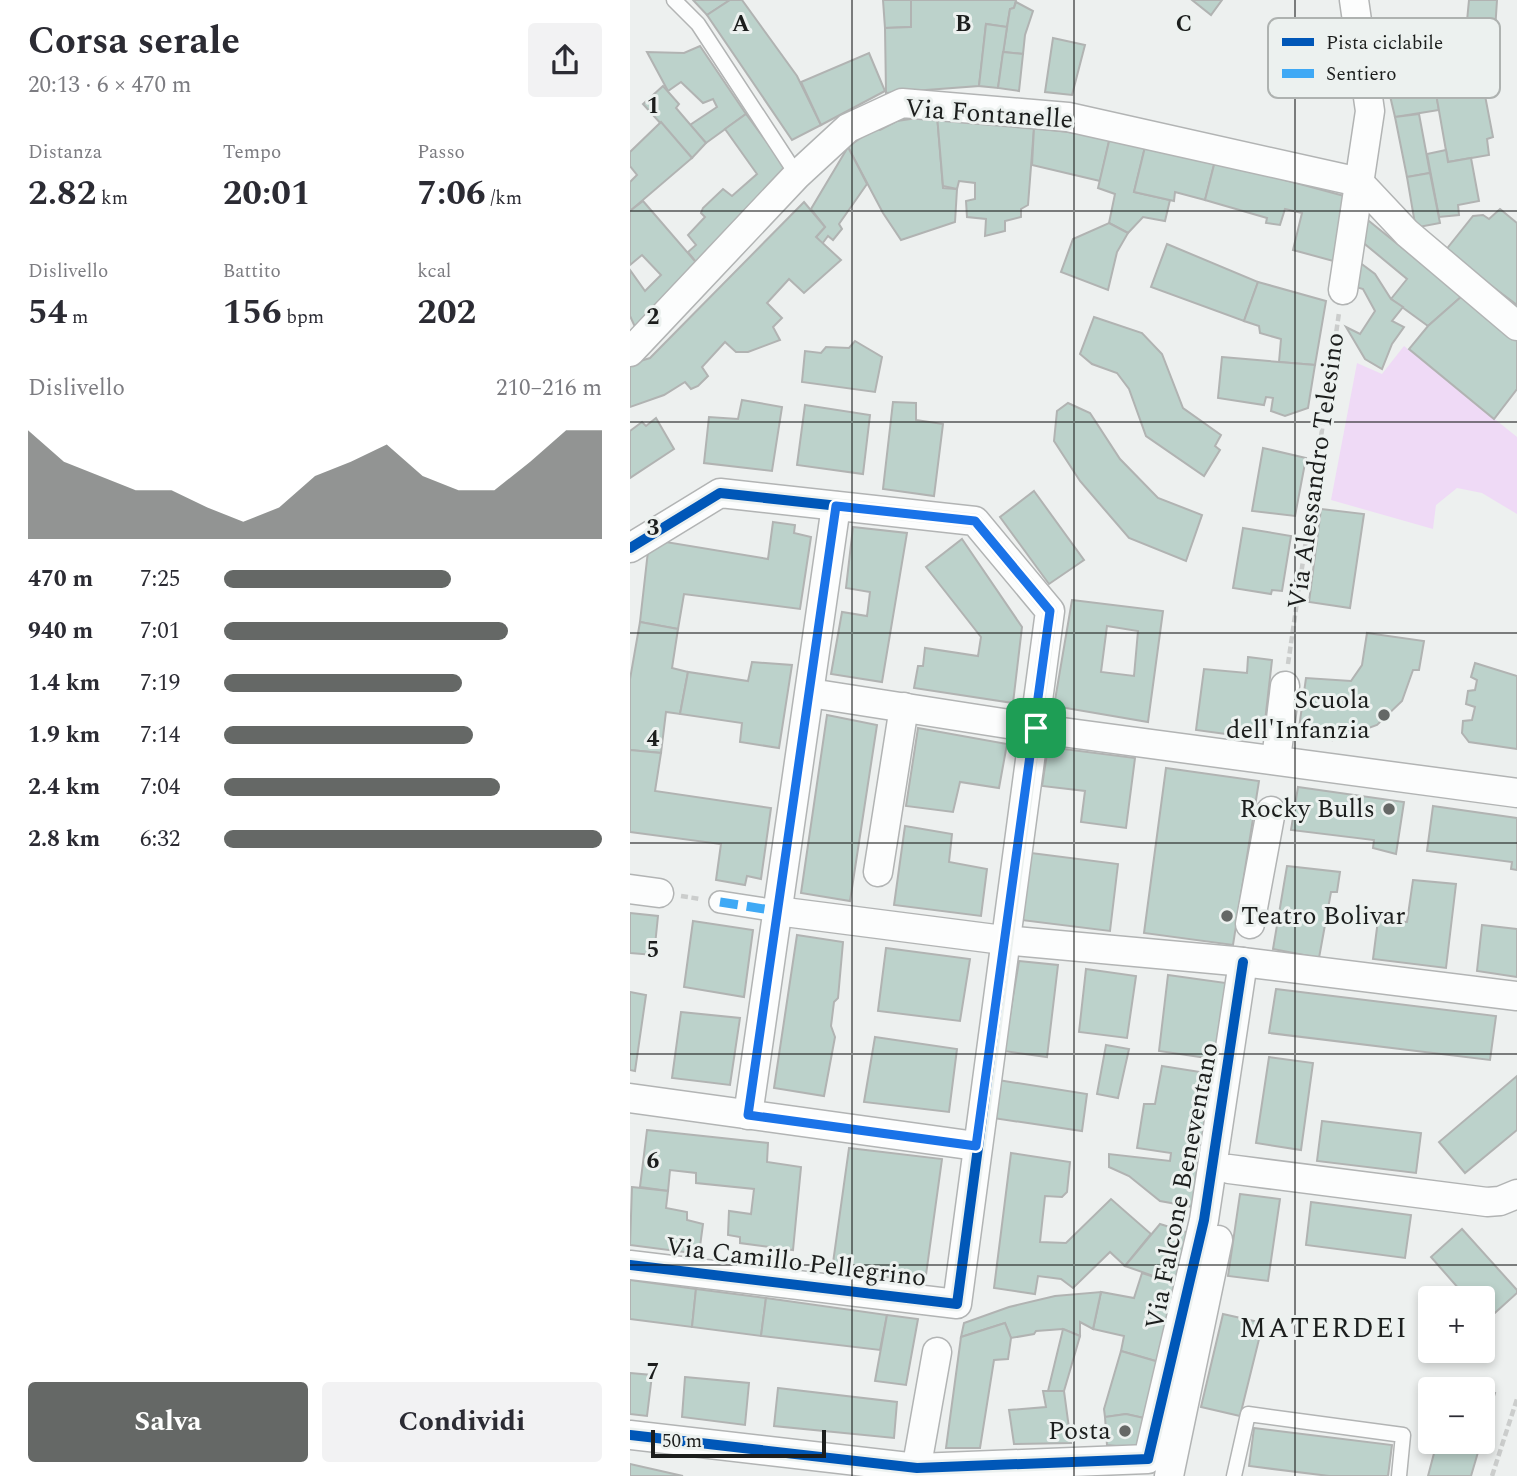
<!DOCTYPE html>
<html lang="it">
<meta charset="utf-8">
<style>
body{margin:0;font-family:Spectral,serif;background:#f2f2f3;color:#2b2b33;height:100vh;display:flex;flex-direction:column;font-size:26px;white-space:nowrap}
*{box-sizing:border-box;margin:0}
p{font-size:23px;color:#7c7c81}
.icon{flex:none;width:38px;height:38px;fill:none;stroke:currentColor;stroke-width:2;stroke-linecap:round;stroke-linejoin:round}
.map{position:relative;flex:1;overflow:hidden}
.drawer{display:flex;flex-direction:column;background:#fff;width:630px}
.drawer>*{flex:none}
.tools{position:absolute;left:788px;top:1286px;display:grid;gap:14px}
.tools a{display:grid;place-items:center;width:77px;height:77px;border-radius:7px;background:#fff;box-shadow:0 4px 10px #0003;font-size:35px}
.scale{position:absolute;left:21px;bottom:18px;width:175px;box-sizing:border-box;padding-left:7px;border:4px solid #1c1e1d;border-top:0;font-size:19px;line-height:24px;white-space:nowrap;color:#1c1e1d;-webkit-text-stroke:5px #ecf1ef;paint-order:stroke}
.pin{position:absolute;display:grid;place-items:center;width:60px;height:60px;color:#fff;margin:-30px;border-radius:14px;box-shadow:0 4px 10px #0006}
.round{display:grid;place-items:center;flex:none;width:74px;height:74px;border-radius:7px;background:#f2f2f3}
.summary{display:flex;align-items:center;justify-content:space-between;height:119px;padding:0 28px}
h1{font-size:38px;font-weight:700;line-height:52px}
.stats{display:grid;grid-template-columns:repeat(3,1fr);gap:10px;height:119px;padding:7px 28px}
.stats div{display:grid;align-content:center}
.stats b{font-size:35px;font-weight:700}
.stats small{font-size:19px;font-weight:400}
.stats p{font-size:19px}
.chart{height:196px;padding:14px 28px}
.chart p{display:flex;justify-content:space-between}
.chart svg{width:100%;height:126px;margin-top:7px;fill:#656866;opacity:.7}
.action{display:flex;gap:14px;margin-top:auto;padding:14px 28px}
.action a{flex:1;height:80px;border-radius:7px;background:#656866;color:#fff;font-size:28px;font-weight:700;line-height:80px;text-align:center}
.action a+a{background:#f2f2f3;color:#2b2b33}
ul{padding:0 28px;list-style:none;font-size:23px}
li{display:grid;grid-template-columns:112px 84px 1fr;align-items:center;height:52px}
li i{height:18px;border-radius:9px;background:#656866}
main{display:flex;flex:1;min-height:0}
.map>svg:first-child{display:block}
</style>
<main>
<section class="drawer">
<div class="summary"><div><h1>Corsa serale</h1><p>20:13 · 6 × 470 m</p></div><a class="round"><svg class="icon" aria-label="share" viewBox="0 0 24 24"><path d="M12 15V3M7 8l5-5 5 5M5 13v7h14v-7"/></svg></a></div>
<div class="stats">
<div><p>Distanza</p><b>2.82<small> km</small></b></div>
<div><p>Tempo</p><b>20:01</b></div>
<div><p>Passo</p><b>7:06<small> /km</small></b></div>
</div>
<div class="stats">
<div><p>Dislivello</p><b>54<small> m</small></b></div>
<div><p>Battito</p><b>156<small> bpm</small></b></div>
<div><p>kcal</p><b>202</b></div>
</div>
<div class="chart"><p><span>Dislivello</span>210–216 m</p>
<svg viewBox="0 0 160 44" preserveAspectRatio="none"><path d="M0 44V6L10 17L20 22L30 27L40 27L50 33L60 38L70 33L80 22L90 17L100 11L110 22L120 27L130 27L140 17L150 6L160 6V44z"/></svg>
</div>
<ul>
<li><b>470 m</b>7:25<i style="width:60%"></i></li>
<li><b>940 m</b>7:01<i style="width:75%"></i></li>
<li><b>1.4 km</b>7:19<i style="width:63%"></i></li>
<li><b>1.9 km</b>7:14<i style="width:66%"></i></li>
<li><b>2.4 km</b>7:04<i style="width:73%"></i></li>
<li><b>2.8 km</b>6:32<i style="width:100%"></i></li>
</ul>
<div class="action"><a>Salva</a><a>Condividi</a></div>
</section>
<div class="map">
<svg width="887" height="1476" viewBox="0 0 887 1476">
<rect width="100%" height="100%" fill="#edf0ef"/>
<polygon fill="#efdaf6" points="774,346 887,437 887,514 852,493 827,488 806,505 803,529 701,500 727,363 752,374"/>
<g fill="#bcd2cb" stroke="#b1b3b2" stroke-width="2" fill-rule="evenodd">
<polygon points="63,0 100,0 77,15"/>
<polygon points="100,0 112,0 167,76 191,125 162,140 77,15"/>
<polygon points="253,0 281,0 281,27 255,28"/>
<polygon points="281,0 386,0 384,8 380,9 377,27 356,24 349,86 256,93 255,28 281,27"/>
<polygon points="562,0 592,0 581,15"/>
<polygon points="839,0 867,0 863,62 827,71 820,21 837,21"/>
<polygon points="386,2 403,11 395,35 393,54 373,52 380,9 384,8"/>
<polygon points="356,24 377,27 368,88 349,86"/>
<polygon points="423,38 455,45 442,95 415,92"/>
<polygon points="70,46 116,114 76,143 60,125 87,107 83,99 73,103 51,82 38,91 17,52 54,53"/>
<polygon points="373,52 393,54 389,91 368,88"/>
<polygon points="239,53 255,91 191,125 171,82"/>
<polygon points="780,79 783,92 805,88 809,110 765,117 757,83"/>
<polygon points="852,80 863,137 857,139 859,155 818,162 805,88"/>
<polygon points="33,86 49,104 46,108 76,143 62,158 13,104"/>
<polygon points="116,114 156,168 70,267 58,252 66,245 58,235 75,217 71,213 73,208 93,189 102,196 127,174 95,129"/>
<polygon points="789,114 800,173 777,177 765,117"/>
<polygon points="307,115 313,188 327,189 325,222 271,240 253,213 218,147 243,129 250,130 267,121"/>
<polygon points="307,115 404,128 398,205 391,209 391,217 375,221 375,231 355,236 356,219 337,217 336,201 345,199 345,183 329,181 327,189 313,186"/>
<polygon points="31,122 62,158 0,211 0,182 7,175 0,166 0,152"/>
<polygon points="404,128 480,137 470,181 402,165"/>
<polygon points="480,137 515,147 504,192 540,200 535,221 513,217 498,233 479,223 485,194 468,188"/>
<polygon points="218,147 237,184 209,224 212,229 203,240 198,236 192,244 186,237 195,227 181,209"/>
<polygon points="515,147 585,161 575,200 545,192 544,201 504,192"/>
<polygon points="816,150 818,162 841,158 849,201 828,205 829,215 809,217 797,154"/>
<polygon points="585,161 718,197 707,262 663,250 672,213 655,209 650,225 636,223 637,218 575,200"/>
<polygon points="800,173 810,223 789,227 785,224 777,177"/>
<polygon points="13,201 70,267 6,329 0,316 0,270 15,291 31,275 12,255 0,265 0,211"/>
<polygon points="174,202 195,227 186,237 211,260 174,293 159,279 137,303 152,318 143,327 150,340 118,352 106,352 95,342 72,367 78,376 68,386 61,389 55,382 34,395 0,407 0,364 20,358"/>
<polygon points="870,209 887,223 887,305 815,251 843,216 853,215 859,219"/>
<polygon points="734,217 832,296 798,326 761,299 777,279 730,240"/>
<polygon points="479,223 498,233 487,252 478,290 431,272 443,239"/>
<polygon points="537,244 628,282 614,321 521,287"/>
<polygon points="725,259 745,274 761,299 773,307 762,321 774,327 762,344 752,369 735,359 716,327 730,334 745,311 733,289 723,286"/>
<polygon points="628,282 696,301 685,365 649,362 651,339 630,333 629,326 614,321"/>
<polygon points="832,296 887,339 887,389 864,419 779,349 798,326"/>
<polygon points="464,317 512,333 532,354 553,408 591,435 585,446 590,450 574,476 516,436 499,389 487,373 462,364 450,354"/>
<polygon points="225,341 252,357 245,392 172,382 175,351 191,353 196,347 219,348"/>
<polygon points="592,357 685,365 678,408 655,416 641,411 643,398 636,397 634,405 588,398"/>
<polygon points="112,400 152,407 142,471 74,463 79,417 108,419"/>
<polygon points="263,402 286,403 286,420 313,424 304,496 253,489"/>
<polygon points="438,403 460,413 490,459 528,498 572,515 556,561 499,538 450,481 424,441 427,411"/>
<polygon points="175,405 240,415 233,474 167,465"/>
<polygon points="26,418 44,449 0,478 0,431 12,422 16,426"/>
<polygon points="633,448 676,458 665,516 622,511"/>
<polygon points="404,491 454,560 419,584 370,517"/>
<polygon points="691,509 734,514 720,608 679,602"/>
<polygon points="143,522 165,525 164,533 181,537 170,609 54,594 48,629 10,622 18,551 30,541 138,559"/>
<polygon points="223,527 277,533 252,682 201,674 212,612 237,616 240,592 216,588"/>
<polygon points="613,528 661,536 652,591 642,590 641,594 603,588"/>
<polygon points="332,539 392,627 383,703 284,688 288,666 293,666 295,648 348,656 351,637 296,567"/>
<path d="M442 600 533 611 518 722 424 706ZM477 626 508 631 504 676 471 672Z"/>
<polygon points="10,622 48,629 42,668 58,672 50,714 36,712 31,753 0,750 0,679"/>
<polygon points="737,633 794,641 789,670 783,670 772,701 747,725 725,733 703,735 702,740 668,735 676,678 721,681 732,665"/>
<polygon points="618,657 642,660 633,739 566,730 574,669 617,673"/>
<polygon points="122,662 162,665 149,748 110,742 112,723 50,714 58,672 118,681"/>
<polygon points="845,663 887,676 887,749 839,742 832,733 833,721 842,720 845,707 836,704 838,691 845,690 847,680 841,677"/>
<polygon points="197,715 247,725 220,901 171,893"/>
<polygon points="288,728 377,744 369,788 330,782 323,812 276,806"/>
<polygon points="418,747 505,758 496,828 451,822 455,791 412,786"/>
<polygon points="0,750 31,753 25,791 141,808 131,879 117,876 115,885 86,880 91,844 0,832"/>
<polygon points="536,768 629,781 603,945 514,933"/>
<polygon points="668,787 774,802 766,854 743,848 744,840 661,830"/>
<polygon points="803,806 887,818 887,870 881,869 882,862 797,851"/>
<polygon points="275,826 322,834 319,862 357,869 351,916 264,905"/>
<polygon points="401,853 488,864 480,931 391,920"/>
<polygon points="657,866 710,872 707,892 701,892 689,958 643,949"/>
<polygon points="783,880 826,884 816,968 743,959 748,920 777,922"/>
<polygon points="0,913 28,916 24,955 0,953"/>
<polygon points="63,921 123,930 114,997 54,987"/>
<polygon points="852,925 887,929 887,977 847,971"/>
<polygon points="167,935 213,942 208,998 204,1002 201,1026 205,1037 194,1096 144,1088"/>
<polygon points="256,948 340,959 330,1021 248,1011"/>
<polygon points="389,961 428,965 417,1057 374,1051"/>
<polygon points="456,969 506,976 497,1038 449,1032"/>
<polygon points="538,975 596,983 584,1059 529,1051"/>
<polygon points="646,989 866,1016 860,1060 639,1033"/>
<polygon points="0,992 16,995 5,1071 0,1070"/>
<polygon points="51,1012 110,1018 100,1085 42,1078"/>
<polygon points="245,1037 327,1049 319,1112 234,1102"/>
<polygon points="476,1045 499,1049 488,1098 467,1094"/>
<polygon points="639,1057 683,1063 671,1150 626,1143"/>
<polygon points="532,1066 583,1074 563,1207 530,1201 499,1176 479,1167 479,1154 540,1161 541,1153 507,1148 514,1104 525,1104"/>
<polygon points="887,1076 887,1130 835,1173 809,1142"/>
<polygon points="368,1080 457,1094 452,1131 363,1118"/>
<polygon points="692,1121 791,1133 786,1173 687,1161"/>
<polygon points="17,1130 138,1143 137,1162 171,1167 163,1250 110,1243 110,1237 98,1235 99,1211 121,1214 124,1189 66,1183 66,1173 40,1170 38,1191 10,1187"/>
<polygon points="219,1148 312,1159 295,1282 202,1270"/>
<polygon points="381,1153 440,1162 437,1192 432,1197 415,1196 410,1242 436,1243 481,1199 521,1234 495,1266 480,1252 443,1288 431,1279 408,1276 405,1294 364,1288"/>
<polygon points="2,1187 38,1191 36,1208 57,1212 57,1220 73,1224 69,1254 0,1245"/>
<polygon points="610,1194 650,1199 638,1281 598,1276"/>
<polygon points="681,1202 781,1215 775,1258 676,1245"/>
<polygon points="530,1224 562,1234 549,1285 495,1266"/>
<polygon points="832,1229 887,1290 887,1293 857,1320 852,1315 852,1298 837,1298 801,1257"/>
<polygon points="512,1273 549,1285 529,1362 491,1351 494,1336 463,1329 471,1292 504,1298"/>
<polygon points="0,1280 66,1289 62,1327 0,1319"/>
<polygon points="66,1289 136,1298 131,1336 62,1327"/>
<polygon points="471,1292 463,1329 450,1322 450,1336 433,1329 406,1331 404,1334 381,1338 375,1323 331,1337 334,1323 379,1307 425,1296"/>
<polygon points="136,1298 257,1315 250,1350 131,1336"/>
<polygon points="593,1314 633,1323 610,1416 571,1407"/>
<polygon points="257,1315 288,1319 276,1385 245,1381"/>
<polygon points="375,1323 381,1338 378,1359 364,1360 350,1448 316,1448 331,1337"/>
<polygon points="433,1329 450,1336 434,1391 418,1391"/>
<polygon points="491,1351 529,1362 514,1418 496,1414 475,1417 474,1409"/>
<polygon points="0,1373 22,1375 17,1416 0,1414"/>
<polygon points="55,1377 119,1383 115,1425 52,1417"/>
<polygon points="825,1382 865,1393 852,1436 852,1390 822,1390"/>
<polygon points="148,1388 267,1402 264,1438 144,1426"/>
<polygon points="413,1391 434,1391 441,1443 384,1444 379,1410 416,1407"/>
<polygon points="496,1414 514,1418 513,1449 477,1445 475,1417"/>
<polygon points="624,1428 762,1445 758,1476 699,1476 619,1466"/>
<polygon points="807,1442 851,1442 841,1476 798,1476"/>
<polygon points="0,1464 53,1476 0,1476"/>
</g>
<g fill="none" stroke-linecap="round" stroke-linejoin="round">
<g stroke="#b2b4b4" stroke-width="17">
<g id="service">
<polyline points="44,0 68,24 167,175"/>
<polyline points="604,1476 618,1414 773,1435 769,1476"/>
</g>
</g>
<g stroke="#b2b4b4" stroke-width="24">
<polyline id="pedestrian" points="90,902 147,911"/>
</g>
<g stroke="#b2b4b4" stroke-width="31">
<g id="minor">
<polyline points="729,182 777,233 887,326"/>
<polyline points="713,290 740,111 724,0"/>
<polyline points="0,352 167,175 218,128 272,103 438,117 729,182"/>
<polyline points="0,548 90,493 345,521 420,611 327,1304 0,1265"/>
<polyline points="180,693 417,730 887,793"/>
<polyline points="646,760 655,686"/>
<polyline points="248,872 274,707"/>
<polyline points="0,889 29,893"/>
<polyline points="147,911 373,940 604,961 887,996"/>
<polyline points="620,924 641,811"/>
<polyline points="0,1098 346,1146"/>
<polyline points="118,1115 206,506"/>
<polyline points="599,1169 857,1202 870,1201 887,1194"/>
<polyline points="0,1435 287,1468 518,1459 574,1220 613,962"/>
<polyline points="285,1476 307,1352"/>
<polyline points="539,1476 588,1240"/>
</g>
</g>
<g stroke="#cbcdcc" stroke-width="4.5" stroke-dasharray="7 3.5" stroke-linecap="butt">
<polyline points="658,664 709,313"/>
<polyline points="51,896 70,899"/>
<polyline points="862,1476 887,1399"/>
</g>
<use href="#service" stroke="#fcfdfd" stroke-width="14"/>
<use href="#pedestrian" stroke="#fcfdfd" stroke-width="21"/>
<use href="#minor" stroke="#fcfdfd" stroke-width="28"/>
<polyline stroke="#3fa9f5" stroke-width="9" stroke-dasharray="18 9" stroke-linecap="butt" points="90,902 147,911"/>
<g stroke="#ecf1ef" stroke-width="15">
<g id="cycleway">
<polyline points="0,548 90,493 345,521 420,611 327,1304 0,1265"/>
<polyline points="0,1435 287,1468 518,1459 574,1220 613,962"/>
</g>
</g>
<use href="#cycleway" stroke="#0057b8" stroke-width="10"/>
</g>
<g fill="none" stroke-linecap="round" stroke-linejoin="round">
<g stroke="#fff" stroke-width="14">
<polygon id="route" points="206,506 345,521 420,611 346,1146 118,1115"/>
</g>
<use href="#route" stroke="#1a73e8" stroke-width="9"/>
</g>
<path fill="none" stroke="#1c1e1d" stroke-width="2" stroke-opacity="0.55" d="M222 0V1476M444 0V1476M665 0V1476M0 211H887M0 422H887M0 633H887M0 843H887M0 1054H887M0 1265H887"/>
<g fill="#656866" stroke="#ecf1ef" stroke-width="2.5">
<circle cx="754" cy="715" r="7"/>
<circle cx="759" cy="809" r="7"/>
<circle cx="597" cy="916" r="7"/>
<circle cx="495" cy="1431" r="7"/>
</g>
<g text-anchor="middle" dominant-baseline="central" stroke-width="6" stroke-linejoin="round" paint-order="stroke">
<g font-size="26" fill="#1c1e1d" stroke="#ecf1ef">
<text transform="translate(359 114) rotate(4)">Via Fontanelle</text>
<text transform="translate(686 471) rotate(-82)">Via Alessandro Telesino</text>
<text transform="translate(552 1186) rotate(-79)">Via Falcone Beneventano</text>
<text transform="translate(166 1262) rotate(7)">Via Camillo Pellegrino</text>
</g>
<g font-size="26" fill="#1c1e1d" stroke="#ecf1ef" text-anchor="end">
<text x="740" y="700">Scuola<tspan x="740" dy="30">dell'Infanzia</tspan></text>
<text x="745" y="809">Rocky Bulls</text>
<text x="611" y="916" text-anchor="start">Teatro Bolivar</text>
<text x="481" y="1431">Posta</text>
</g>
<g font-size="28" letter-spacing="2" fill="#1c1e1d" stroke="#ecf1ef">
<text x="694" y="1328">MATERDEI</text>
</g>
</g>
<rect x="638" y="18" width="232" height="80" rx="10" fill="#ecf1ef" stroke="#aeb2b0" stroke-width="2"/>
<rect x="652" y="38" width="32" height="8" fill="#0057b8"/>
<rect x="652" y="69" width="32" height="9" fill="#3fa9f5"/>
<g font-size="19" fill="#1c1e1d">
<text x="696" y="49">Pista ciclabile</text>
<text x="696" y="80">Sentiero</text>
</g>
<g font-size="23" text-anchor="middle" font-weight="bold" fill="#1c1e1d" stroke="#ecf1ef" stroke-width="6" stroke-linejoin="round" paint-order="stroke">
<text x="111" y="31">A</text>
<text x="333" y="31">B</text>
<text x="554" y="31">C</text>
<text x="23" y="113">1</text>
<text x="23" y="324">2</text>
<text x="23" y="535">3</text>
<text x="23" y="746">4</text>
<text x="23" y="957">5</text>
<text x="23" y="1168">6</text>
<text x="23" y="1379">7</text>
</g>
</svg>
<div class="tools">
<a>+</a>
<a>−</a>
</div>
<div class="scale">50 m</div>
<div class="pin" style="left:406px;top:728px;background:#1e9e55"><svg class="icon" aria-label="arrive" viewBox="0 0 24 24"><path d="M6 21V4h12l-3 4 3 4H6"/></svg></div>
</div>
</main>
